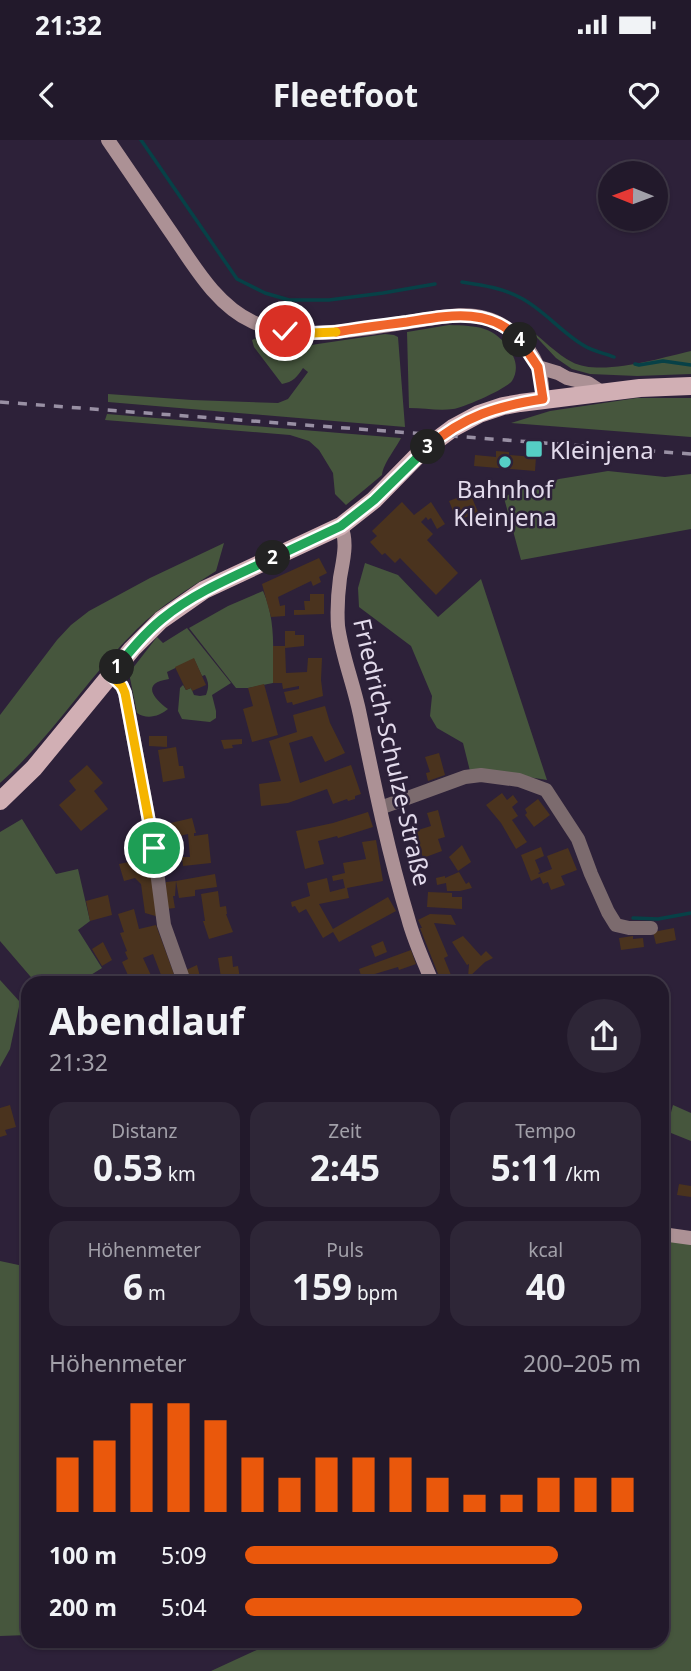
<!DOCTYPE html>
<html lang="de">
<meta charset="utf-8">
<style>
body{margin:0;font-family:"Noto Sans",sans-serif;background:#2e2637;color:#f1f3f6;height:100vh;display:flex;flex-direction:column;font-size:26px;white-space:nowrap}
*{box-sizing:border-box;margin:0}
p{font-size:23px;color:#a2a0a9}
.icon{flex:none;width:38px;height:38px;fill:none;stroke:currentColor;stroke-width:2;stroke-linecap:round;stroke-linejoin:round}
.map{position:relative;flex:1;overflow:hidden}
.drawer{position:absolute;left:21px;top:836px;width:648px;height:672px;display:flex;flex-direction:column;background:#22192b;border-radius:21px;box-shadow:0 2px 5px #0004,0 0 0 2px #3f3847}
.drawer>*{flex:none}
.needle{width:46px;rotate:271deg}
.fabs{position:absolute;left:598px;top:21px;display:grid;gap:14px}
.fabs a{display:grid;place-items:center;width:70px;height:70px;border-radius:50%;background:#22192b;box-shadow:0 2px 5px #0004,0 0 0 2px #3f3847;font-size:35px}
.pin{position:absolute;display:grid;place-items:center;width:60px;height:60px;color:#fff;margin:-30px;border:4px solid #fff;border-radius:50%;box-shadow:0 2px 7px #0007}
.km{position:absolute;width:35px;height:35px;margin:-18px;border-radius:50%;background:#222;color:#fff;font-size:19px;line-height:35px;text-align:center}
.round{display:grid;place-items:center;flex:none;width:74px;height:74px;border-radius:37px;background:#2e2637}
.head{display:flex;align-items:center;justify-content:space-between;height:119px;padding:0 28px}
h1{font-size:38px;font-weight:700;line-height:52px}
.figures{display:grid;grid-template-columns:repeat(3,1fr);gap:10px;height:119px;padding:7px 28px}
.figures div{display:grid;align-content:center;border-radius:18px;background:#2e2637;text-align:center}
.figures b{font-size:35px;font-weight:700}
.figures small{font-size:19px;font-weight:400}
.figures p{font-size:19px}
.chart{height:196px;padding:14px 28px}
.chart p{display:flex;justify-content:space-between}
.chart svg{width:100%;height:126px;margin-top:7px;stroke:#ea580c;stroke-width:6}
ul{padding:0 28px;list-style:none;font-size:23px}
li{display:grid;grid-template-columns:112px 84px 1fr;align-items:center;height:52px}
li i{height:18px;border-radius:9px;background:#ea580c}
.status{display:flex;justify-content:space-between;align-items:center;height:49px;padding:0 35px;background:#22192b;direction:ltr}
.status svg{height:19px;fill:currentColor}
header{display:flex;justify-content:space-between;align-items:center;height:91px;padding:0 28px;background:#22192b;font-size:32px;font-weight:700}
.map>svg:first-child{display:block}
</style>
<div class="status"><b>21:32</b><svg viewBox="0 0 49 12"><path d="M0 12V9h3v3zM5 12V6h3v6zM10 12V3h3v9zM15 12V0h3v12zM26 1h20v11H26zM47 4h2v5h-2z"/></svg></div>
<header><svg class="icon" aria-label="back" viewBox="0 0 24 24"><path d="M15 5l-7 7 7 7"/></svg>Fleetfoot<svg class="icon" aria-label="heart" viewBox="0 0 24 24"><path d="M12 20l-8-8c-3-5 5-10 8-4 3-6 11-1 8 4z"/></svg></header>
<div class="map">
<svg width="691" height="1531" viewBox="0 0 691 1531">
<rect width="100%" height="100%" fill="#2d2139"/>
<g fill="#46563d">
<path d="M449 185C479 186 497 186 513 216 517 224 517 233 512 241 506 249 463 268 453 269 439 271 424 268 409 268L407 192Z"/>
<path d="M528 188C541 198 558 215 572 222 600 237 660 218 691 211V234L637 236 590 234 572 229 556 218Z"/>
<path d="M385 194 394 195 398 197 405 287 108 262V254L192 260 278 263 288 259 308 232 303 228C297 237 293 242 282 244L254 207 252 200 258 197 285 203 311 205Z"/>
<polygon points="637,258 691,258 691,297 511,283 550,271"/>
<path d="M107 274 401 298C396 308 383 324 382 335L346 365 335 354 333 333 319 310 309 301 290 295 105 280Z"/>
<polygon points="608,331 665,337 691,334 691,389 521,420 504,358 517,349 535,349 559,339"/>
<path d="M224 403 216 431C188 449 160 466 137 489 88 537 51 598 0 643V575L57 500 71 485 89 471 150 438Z"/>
<polygon points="365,423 398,435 438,477 481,439 547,640 490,631 470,631 463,603 437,588 430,576 432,556 411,506 359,467 358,448"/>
<path d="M263 451C276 479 273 512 273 543L248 548H236L189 488 228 466Z"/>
<path d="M187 488 231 543 212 555 216 571V578L210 582 182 579 178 571 180 548 183 545 186 550 191 548 194 555 200 556 206 555C209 547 209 543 205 535L202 536 194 519 167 532 169 539C141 543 153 558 168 569 160 576 147 580 137 573L129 533 157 497 163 503Z"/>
<polygon points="22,679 56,734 78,729 90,781 78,790 102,828 78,843 36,843 0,801 0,692"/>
<polygon points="0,840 20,862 10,909 0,927"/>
<polygon points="673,965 691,973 691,1001 666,991"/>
<polygon points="662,1099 691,1101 691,1531 211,1531 274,1502 662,1502"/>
<polygon points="0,1121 28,1127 28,1495 0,1496"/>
</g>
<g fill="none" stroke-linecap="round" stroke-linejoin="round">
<g stroke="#074147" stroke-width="3.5">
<polyline points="141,0 237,139 265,153 289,160 329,160 383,153 435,144"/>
<path d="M462 142C482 145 503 148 521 158 544 170 561 192 583 205 592 211 604 213 614 217"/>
<polyline points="635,224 639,225 663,221 691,225"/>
<polyline points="633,778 658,779 691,773"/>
</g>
</g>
<g fill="#4a331e">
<polygon points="496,311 509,312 509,315 536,317 535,331 474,326 475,315 496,317"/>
<polygon points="470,353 478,372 457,381 449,361"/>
<polygon points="402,362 414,375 431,362 445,384 437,389 431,378 428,380 426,377 421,382 433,394 427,400 458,433 436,455 400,418 395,423 385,413 382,415 370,402 377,396 372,391"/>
<polygon points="319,418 327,433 319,437 321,442 313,446 311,441 278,457 280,466 285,465 285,476 271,477 262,444"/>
<polygon points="310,454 324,454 324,474 294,475 294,470 305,470 304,461 310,461"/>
<polygon points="285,491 295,491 295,495 304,495 304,506 285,508"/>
<polygon points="273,506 285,506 286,533 307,532 308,518 322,518 321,540 323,556 293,565 292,562 287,563 284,552 299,549 299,546 283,549 282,543 273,543"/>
<polygon points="194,518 206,545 192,551 191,548 186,550 175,527"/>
<polygon points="264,544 278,595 252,602 243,569 253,566 248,548"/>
<polygon points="325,566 330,583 345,613 325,622 312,596 289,603 300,643 351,625 361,654 355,656 355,659 348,661 347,659 333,664 327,649 288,663 261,666 259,644 281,641 269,601 297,592 293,575"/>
<polygon points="149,596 167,596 167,607 149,606"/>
<polygon points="242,599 242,604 232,605 233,608 224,609 221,600"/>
<polygon points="176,607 179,626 183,626 185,638 163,642 158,610"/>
<polygon points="439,613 445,635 428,641 426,633 430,632 425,617"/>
<polygon points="87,625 103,643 94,651 108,669 81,691 59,665 76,650 69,641"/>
<polygon points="502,653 507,660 513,655 518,662 512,667 518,676 512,680 527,702 516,709 501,683 486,665"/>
<polygon points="538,659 550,675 534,687 525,675 527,673 525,669"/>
<polygon points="438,670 445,697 438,699 442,711 423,718 415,691 431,686 427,673"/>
<polygon points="368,672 373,687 338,698 337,696 318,701 324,724 305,729 296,691 333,683"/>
<polygon points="192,678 196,693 194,693 194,696 208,694 211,723 183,726 182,717 190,717 188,694 166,699 162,685"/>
<polygon points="376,700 383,741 347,748 349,758 319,764 333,789 388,757 396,771 339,802 333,792 323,798 306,769 299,773 295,766 292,767 291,762 310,756 307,743 327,738 330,752 345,748 343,739 333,741 332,736 345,733 343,723 366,719 362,702"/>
<polygon points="462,705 471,722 458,731 449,717"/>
<polygon points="541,707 544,716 535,720 540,732 538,733 539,734 552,729 547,716 568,708 577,730 561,736 565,745 551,750 548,742 543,744 540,737 531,741 521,715"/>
<polygon points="143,719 153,729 159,777 145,773 141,744 135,738 124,741 119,724"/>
<polygon points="459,732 466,744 469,742 472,748 460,751 447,751 446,743 437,745 436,738 445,736 445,738"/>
<polygon points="215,734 217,747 195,750 195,756 179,758 176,741"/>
<polygon points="176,741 175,756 173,756 175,768 166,769 164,758 166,742"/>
<polygon points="218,751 220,767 226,766 227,774 226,774 233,792 209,799 203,781 205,781 201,754"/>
<polygon points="428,752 452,753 452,757 462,757 462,769 427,767"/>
<polygon points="108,755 112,775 90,781 86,761"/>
<polygon points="134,769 139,789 156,785 175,837 163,840 153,814 143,818 155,844 132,844 122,822 128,819 125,812 127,811 120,793 124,792 118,774"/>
<polygon points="430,774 451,775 456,785 434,783 448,816 444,818 453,840 468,838 469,824 467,825 452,802 463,796 481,816 486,811 493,818 485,822 468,838 471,844 442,844 420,788 422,788 418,780"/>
<polygon points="674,788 676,800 656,804 653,792"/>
<polygon points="633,796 633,799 643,798 644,807 621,810 619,798"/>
<polygon points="383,801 387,812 375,817 371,806"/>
<polygon points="103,802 112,820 102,826 92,809"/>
<polygon points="411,810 416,824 399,830 398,827 368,836 369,841 363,842 359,829"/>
<polygon points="232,816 233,827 238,826 241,844 222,844 218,818"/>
<polygon points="197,825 202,844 189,844 186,830"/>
<polygon points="422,835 424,844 397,844 396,839"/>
<polygon points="10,965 16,987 5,990 7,995 0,997 0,968"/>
<polygon points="679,1044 691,1046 691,1057 677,1055"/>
</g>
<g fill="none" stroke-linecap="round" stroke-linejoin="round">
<g stroke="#7c6b6e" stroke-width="14">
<polyline points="110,534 122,546 125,553 154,708 164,785 185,844"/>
<polyline points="380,668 465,637 481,635 519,640 546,650 578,699 591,734 608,772 616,785 629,788 651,788"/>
</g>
<g stroke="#ac9195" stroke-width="14">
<path d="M108 0C128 29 148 59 168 88 192 122 214 164 253 182 302 204 370 187 422 180 443 177 465 172 485 178 509 184 529 205 538 227 542 237 542 248 543 259"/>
<polyline points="538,227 558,233 567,238 588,243 603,253"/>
<path d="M341 386C348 403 343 420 340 438 338 453 337 471 338 486 342 516 354 545 360 575 374 643 388 712 408 778 414 801 424 822 433 844"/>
<polyline points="662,1094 691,1098"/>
</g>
<polyline stroke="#d1afb4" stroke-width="18" points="0,661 34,628 132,509 161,480 204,450 341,386 374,360 422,311 453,288 479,274 503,266 520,263 640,248 691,246"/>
<polyline stroke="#9990a4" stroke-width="3.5" stroke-dasharray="9 9" stroke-linecap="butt" points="0,262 691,314"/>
</g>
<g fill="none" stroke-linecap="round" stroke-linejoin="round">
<g stroke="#fff" stroke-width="14">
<polyline id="split-1" points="117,527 110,534 122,546 125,553 154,708"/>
</g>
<g stroke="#fff" stroke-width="14">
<path id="split-2" d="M117 527C131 510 145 493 162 479 195 452 235 436 273 418"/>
</g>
<g stroke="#fff" stroke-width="14">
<polyline id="split-3" points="273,418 341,386 374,360 428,307"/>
</g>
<g stroke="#fff" stroke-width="14">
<path id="split-4" d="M428 307C464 276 497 266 543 259L538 227 520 200"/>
</g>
<g stroke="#fff" stroke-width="14">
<path id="split-5" d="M336 192C359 188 383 185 407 182 446 176 490 166 520 200"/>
</g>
<g stroke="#fff" stroke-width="14">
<polyline id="split-6" points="285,191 312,193 336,192"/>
</g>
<use href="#split-1" stroke="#f5b400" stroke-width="9"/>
<use href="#split-2" stroke="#22a559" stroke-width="9"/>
<use href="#split-3" stroke="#22a559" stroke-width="9"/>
<use href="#split-4" stroke="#f0652b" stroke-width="9"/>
<use href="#split-5" stroke="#f0652b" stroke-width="9"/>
<use href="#split-6" stroke="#f5b400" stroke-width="9"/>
</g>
<g fill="#55cec5" stroke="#2d2139" stroke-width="2.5">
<rect x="525" y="300" width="18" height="18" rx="3.5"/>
<circle cx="505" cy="322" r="7"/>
</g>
<g text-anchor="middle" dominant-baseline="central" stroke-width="5" stroke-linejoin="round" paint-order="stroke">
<g font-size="24" fill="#e3dbec" stroke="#2d2139" text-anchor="start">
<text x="550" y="309">Kleinjena</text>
<text x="505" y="348" text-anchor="middle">Bahnhof<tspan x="505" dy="28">Kleinjena</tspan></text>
</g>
<g font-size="24" fill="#e3dbec" stroke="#2d2139">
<text transform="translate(393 612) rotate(77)">Friedrich-Schulze-Straße</text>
</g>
</g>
</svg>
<div class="fabs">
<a><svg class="needle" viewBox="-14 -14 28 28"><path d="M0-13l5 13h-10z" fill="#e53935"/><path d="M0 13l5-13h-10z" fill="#a2a0a9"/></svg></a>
</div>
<div class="pin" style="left:154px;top:708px;background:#1e9e55"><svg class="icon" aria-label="arrive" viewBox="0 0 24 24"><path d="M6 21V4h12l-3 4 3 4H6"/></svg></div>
<div class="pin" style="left:285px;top:191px;background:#d93025"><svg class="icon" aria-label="check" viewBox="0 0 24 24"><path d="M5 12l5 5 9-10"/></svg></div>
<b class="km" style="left:117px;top:527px">1</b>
<b class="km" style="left:273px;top:418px">2</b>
<b class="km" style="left:428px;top:307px">3</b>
<b class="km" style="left:520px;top:200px">4</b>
<section class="drawer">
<div class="head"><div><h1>Abendlauf</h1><p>21:32</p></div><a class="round"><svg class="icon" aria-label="share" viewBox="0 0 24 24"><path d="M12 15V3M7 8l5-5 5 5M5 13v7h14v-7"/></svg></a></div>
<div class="figures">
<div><p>Distanz</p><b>0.53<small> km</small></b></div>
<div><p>Zeit</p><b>2:45</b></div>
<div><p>Tempo</p><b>5:11<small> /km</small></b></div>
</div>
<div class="figures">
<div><p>Höhenmeter</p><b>6<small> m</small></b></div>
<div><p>Puls</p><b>159<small> bpm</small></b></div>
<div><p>kcal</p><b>40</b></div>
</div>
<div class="chart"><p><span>Höhenmeter</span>200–205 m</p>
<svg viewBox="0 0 160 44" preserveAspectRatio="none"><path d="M5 44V25M15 44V19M25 44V6M35 44V6M45 44V12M55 44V25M65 44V32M75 44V25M85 44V25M95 44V25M105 44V32M115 44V38M125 44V38M135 44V32M145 44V32M155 44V32"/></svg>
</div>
<ul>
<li><b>100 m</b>5:09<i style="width:79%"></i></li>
<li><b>200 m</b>5:04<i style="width:85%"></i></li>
</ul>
</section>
</div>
